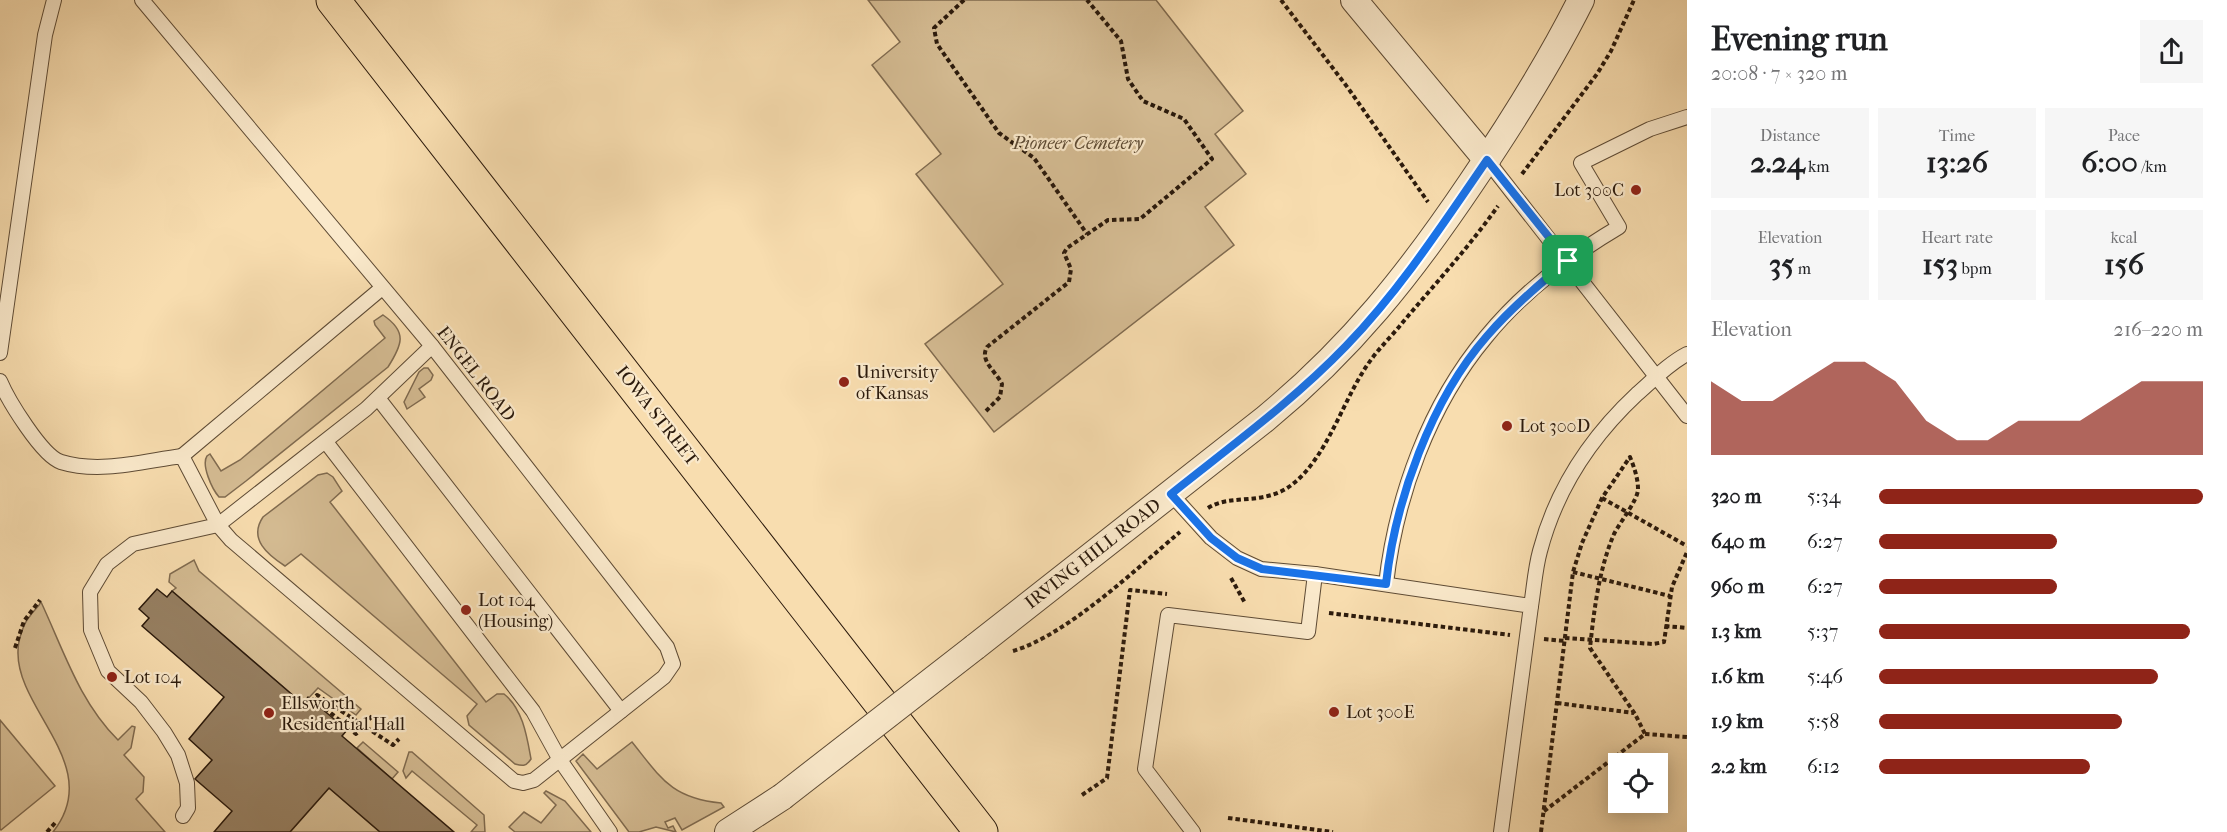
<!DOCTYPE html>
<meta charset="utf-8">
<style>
body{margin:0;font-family:"IM FELL French Canon",serif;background:#f6f6f6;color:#202124;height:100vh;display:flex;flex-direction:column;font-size:22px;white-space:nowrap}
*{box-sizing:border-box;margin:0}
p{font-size:20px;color:#757577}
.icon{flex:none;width:33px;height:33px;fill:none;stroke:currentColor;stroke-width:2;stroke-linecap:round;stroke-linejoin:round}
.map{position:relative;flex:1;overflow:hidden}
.sheet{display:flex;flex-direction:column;background:#fff;width:540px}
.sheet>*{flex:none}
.fabs{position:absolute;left:1608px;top:753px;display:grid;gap:12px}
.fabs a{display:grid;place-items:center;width:60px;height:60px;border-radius:0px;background:#fff;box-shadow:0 3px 15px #0003;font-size:30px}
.pin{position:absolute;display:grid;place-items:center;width:51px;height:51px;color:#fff;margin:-26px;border-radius:12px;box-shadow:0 3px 9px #0006}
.round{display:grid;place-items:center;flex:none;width:63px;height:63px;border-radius:0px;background:#f6f6f6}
.summary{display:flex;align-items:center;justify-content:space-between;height:102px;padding:0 24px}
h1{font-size:33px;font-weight:800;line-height:45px}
.figures{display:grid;grid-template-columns:repeat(3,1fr);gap:9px;height:102px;padding:6px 24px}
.figures div{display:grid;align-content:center;border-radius:0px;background:#f6f6f6;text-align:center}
.figures b{font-size:30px;font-weight:800}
.figures small{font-size:16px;font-weight:400}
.figures p{font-size:16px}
.chart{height:168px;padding:12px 24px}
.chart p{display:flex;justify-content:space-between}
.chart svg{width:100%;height:108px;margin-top:6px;fill:#8f2418;opacity:.7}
ul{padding:0 24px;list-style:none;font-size:20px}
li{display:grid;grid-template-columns:96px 72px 1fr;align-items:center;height:45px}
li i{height:15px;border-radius:8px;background:#8f2418}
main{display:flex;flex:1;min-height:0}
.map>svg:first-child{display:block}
</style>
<main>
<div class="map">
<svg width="1687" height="832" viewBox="0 0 1687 832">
<rect width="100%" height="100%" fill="#f8ddaf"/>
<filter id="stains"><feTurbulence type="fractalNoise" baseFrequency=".00333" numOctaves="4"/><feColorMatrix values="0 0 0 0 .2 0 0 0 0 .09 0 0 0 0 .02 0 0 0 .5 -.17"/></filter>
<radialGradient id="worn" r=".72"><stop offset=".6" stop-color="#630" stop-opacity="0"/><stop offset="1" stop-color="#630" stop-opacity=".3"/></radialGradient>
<g fill="#d5bc93" stroke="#806b50" stroke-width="1.5">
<polygon points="868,0 1156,0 1243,111 1215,134 1246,174 1205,207 1234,245 994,432 925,344 1003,284 916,174 941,154 872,65 900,42"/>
<path d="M383 315C408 332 402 345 388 367L246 481 225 497H219C212 489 201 465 207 456L210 454 221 471 240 460 385 338 375 325 374 321Z"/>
<polygon points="424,368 428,368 433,375 431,380 419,389 425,397 407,409 404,402 419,372"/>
<path d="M327 473 333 477 342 491 330 502 486 702 497 694H504C523 709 527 737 531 759 526 767 522 766 515 764L469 725 467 716 477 704 301 554 285 566C268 555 248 539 263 517L318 475Z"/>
<polygon points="194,560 199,571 361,709 356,715 318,688 303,704 172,591 176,588 169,582 170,574"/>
<path d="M41 602C64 651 79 701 118 740L132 726 135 727 131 748 124 755 144 777 143 792 136 799 165 832H53C105 766 16 711 18 651 18 641 23 624 30 616 33 611 38 608 41 602Z"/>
<polygon points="0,720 55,786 1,830 0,829"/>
<polygon points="363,742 398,772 392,779 357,748"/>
<path d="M632 742C661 778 671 798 721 803L724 807 682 830 675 818 665 822 668 828 673 826 676 832 656 827 639 832H629L576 761 583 754 597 769Z"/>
<polygon points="409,752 412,752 484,815 485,832 471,832 477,825 412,771 406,778 403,771"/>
<polygon points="329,788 380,832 290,832"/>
<polygon points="546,791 565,801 591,832 515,832 509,827 524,812 541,823 556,805 544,793"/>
</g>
<polygon fill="#967f61" stroke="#2b1a0c" stroke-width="1.5" points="157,589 167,597 172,591 303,704 308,697 347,730 342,736 454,832 380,832 329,788 290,832 214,832 232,811 195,779 212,760 189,739 224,697 142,626 149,618 139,609"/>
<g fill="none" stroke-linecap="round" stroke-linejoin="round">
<g stroke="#5e4b35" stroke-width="16">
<g id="lane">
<polyline points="1487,160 1687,416"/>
<polyline points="0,353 45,35 54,0"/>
<path d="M0 381C8 400 42 456 61 462 100 474 144 461 182 456L218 525 231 540 514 781 523 783 534 780 664 677 673 664 667 647 432 346 142 0"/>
<polyline points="378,398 621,711"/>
<polyline points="326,442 533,711 560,760 610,832"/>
<polyline points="182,456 382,288"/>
<polyline points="1171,494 1211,538 1237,558 1261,569 1315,574 1531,606 1501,832"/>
<path d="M1386 584C1396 497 1429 405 1486 337 1522 293 1570 256 1619 227L1581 163 1650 129 1687 117"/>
<path d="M1531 606C1534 588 1535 569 1540 551 1556 490 1591 437 1637 394 1653 380 1668 364 1687 354"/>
<polyline points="183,816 188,808 187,783 178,755 164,732 141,702 108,671 91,630 90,592 107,564 133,544 218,525 366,409 432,346"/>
<polyline points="1193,832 1145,769 1168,615 1308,632 1315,574"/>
</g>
</g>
<g stroke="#5e4b35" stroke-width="28">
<g id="street">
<polyline points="1354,0 1487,160"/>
<path d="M975 647 1265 419C1351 348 1409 275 1471 183 1511 124 1549 64 1581 0"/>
<polyline points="728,832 782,797"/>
</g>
</g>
<g stroke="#2b1a0c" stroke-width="35">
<polyline id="highway" points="333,0 981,832"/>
</g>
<g stroke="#2b1a0c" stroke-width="4" stroke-dasharray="4.5 3" stroke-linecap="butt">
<polyline points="964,0 934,28 937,44 999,133 1034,158 1087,234"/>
<polyline points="1281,0 1348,88 1428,202"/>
<polyline points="1522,174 1597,74 1611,51 1634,0"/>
<path d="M986 411 1000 397 1002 384C996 371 979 361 987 347L1069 282 1071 269 1064 253 1067 248 1108 220 1140 219 1212 159 1184 119 1143 101 1128 79 1121 41 1087 0"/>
<polyline points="1602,498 1687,546"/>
<path d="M1208 508C1231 493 1266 507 1294 483 1328 455 1343 400 1368 364 1378 349 1392 336 1403 322 1435 284 1469 247 1498 206"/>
<polyline points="1573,572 1670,596"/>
<polyline points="1231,578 1245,603"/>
<polyline points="1329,613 1510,635"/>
<polyline points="1665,626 1687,628"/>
<polyline points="1565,638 1653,644 1664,642 1672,587 1687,552"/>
<polyline points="1544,639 1565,641"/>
<polyline points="15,648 24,621 40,600"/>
<path d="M1013 651C1067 635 1136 569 1180 532"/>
<polyline points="1557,703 1634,713"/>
<polyline points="372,716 356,734 314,699 317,695 393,745 399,739"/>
<polyline points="1645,734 1687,737"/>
<polyline points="1082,795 1107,778 1130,590 1167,594"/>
<polyline points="1228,818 1333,832"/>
<polyline points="47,832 55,823"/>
<path d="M1541 832 1573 572 1582 543 1602 498 1630 457C1634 467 1638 478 1638 489 1638 500 1620 522 1614 534 1599 569 1594 610 1590 648L1635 714 1645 734 1543 812"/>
</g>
<use href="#lane" stroke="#fae9cb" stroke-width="14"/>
<use href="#street" stroke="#fae9cb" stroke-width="26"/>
<use href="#highway" stroke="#f8ddaf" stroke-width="33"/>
<g stroke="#5e4b35" stroke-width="28" stroke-linecap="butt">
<polyline id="street-bridge" points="782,797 975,647"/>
</g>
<use href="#street-bridge" stroke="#fae9cb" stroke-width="26"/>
</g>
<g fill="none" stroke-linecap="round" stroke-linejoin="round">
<g stroke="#fff" stroke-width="12">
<path id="route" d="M1487 160 1568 261C1539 284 1511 308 1487 336 1431 400 1395 501 1386 584L1262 569 1237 558 1211 538 1171 494C1231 446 1293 401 1346 346 1400 290 1443 224 1487 160Z"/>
</g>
<use href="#route" stroke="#1a73e8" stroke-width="8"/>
</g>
<g fill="#8f2418" stroke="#fae9cb" stroke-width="2">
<circle cx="1636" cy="190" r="6"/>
<circle cx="844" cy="382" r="6"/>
<circle cx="1507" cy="426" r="6"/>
<circle cx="466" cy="610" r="6"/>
<circle cx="112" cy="677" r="6"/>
<circle cx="1334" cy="712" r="6"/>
<circle cx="269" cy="713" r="6"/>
</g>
<g text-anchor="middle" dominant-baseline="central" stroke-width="4.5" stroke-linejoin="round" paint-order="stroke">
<g font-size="18" font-style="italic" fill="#5e4b34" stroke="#fae9cb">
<text x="1078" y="143">Pioneer Cemetery</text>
</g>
<g font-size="18" fill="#2b1a0c" stroke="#fae9cb" text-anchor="start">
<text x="1624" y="190" text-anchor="end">Lot 300C</text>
<text x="856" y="372">University<tspan x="856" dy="21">of Kansas</tspan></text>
<text x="1519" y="426">Lot 300D</text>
<text x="478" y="600">Lot 104<tspan x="478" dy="21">(Housing)</tspan></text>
<text x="124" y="677">Lot 104</text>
<text x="281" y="703">Ellsworth<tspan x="281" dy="21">Residential Hall</tspan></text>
<text x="1346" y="712">Lot 300E</text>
</g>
<g font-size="18" fill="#2b1a0c" stroke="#fae9cb">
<text transform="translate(476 374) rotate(52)">ENGEL ROAD</text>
<text transform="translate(657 416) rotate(52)">IOWA STREET</text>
<text transform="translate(1093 554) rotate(-38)">IRVING HILL ROAD</text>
</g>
</g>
<rect width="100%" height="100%" filter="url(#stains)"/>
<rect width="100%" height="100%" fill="url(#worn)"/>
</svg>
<div class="fabs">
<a><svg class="icon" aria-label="locate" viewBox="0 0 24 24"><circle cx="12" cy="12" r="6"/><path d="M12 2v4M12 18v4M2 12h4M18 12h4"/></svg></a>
</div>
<div class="pin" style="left:1568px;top:261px;background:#1e9e55"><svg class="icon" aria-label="arrive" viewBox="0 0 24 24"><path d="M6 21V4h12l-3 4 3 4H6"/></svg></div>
</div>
<section class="sheet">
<div class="summary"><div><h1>Evening run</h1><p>20:08 · 7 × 320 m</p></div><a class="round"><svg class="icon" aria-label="share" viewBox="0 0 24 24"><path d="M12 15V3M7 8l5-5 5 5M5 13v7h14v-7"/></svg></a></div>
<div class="figures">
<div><p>Distance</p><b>2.24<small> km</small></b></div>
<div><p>Time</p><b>13:26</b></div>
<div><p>Pace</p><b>6:00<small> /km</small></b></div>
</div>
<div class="figures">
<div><p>Elevation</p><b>35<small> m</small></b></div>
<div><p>Heart rate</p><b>153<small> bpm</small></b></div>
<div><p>kcal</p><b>156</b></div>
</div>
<div class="chart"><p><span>Elevation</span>216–220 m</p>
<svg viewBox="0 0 160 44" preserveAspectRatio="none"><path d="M0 44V14L10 22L20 22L30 14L40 6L50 6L60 14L70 30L80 38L90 38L100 30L110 30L120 30L130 22L140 14L150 14L160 14V44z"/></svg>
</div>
<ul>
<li><b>320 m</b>5:34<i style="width:100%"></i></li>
<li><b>640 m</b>6:27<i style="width:55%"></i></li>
<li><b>960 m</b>6:27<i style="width:55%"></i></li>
<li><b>1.3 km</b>5:37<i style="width:96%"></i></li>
<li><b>1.6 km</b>5:46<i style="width:86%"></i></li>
<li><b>1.9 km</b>5:58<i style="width:75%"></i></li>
<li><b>2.2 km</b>6:12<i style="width:65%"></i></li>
</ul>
</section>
</main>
